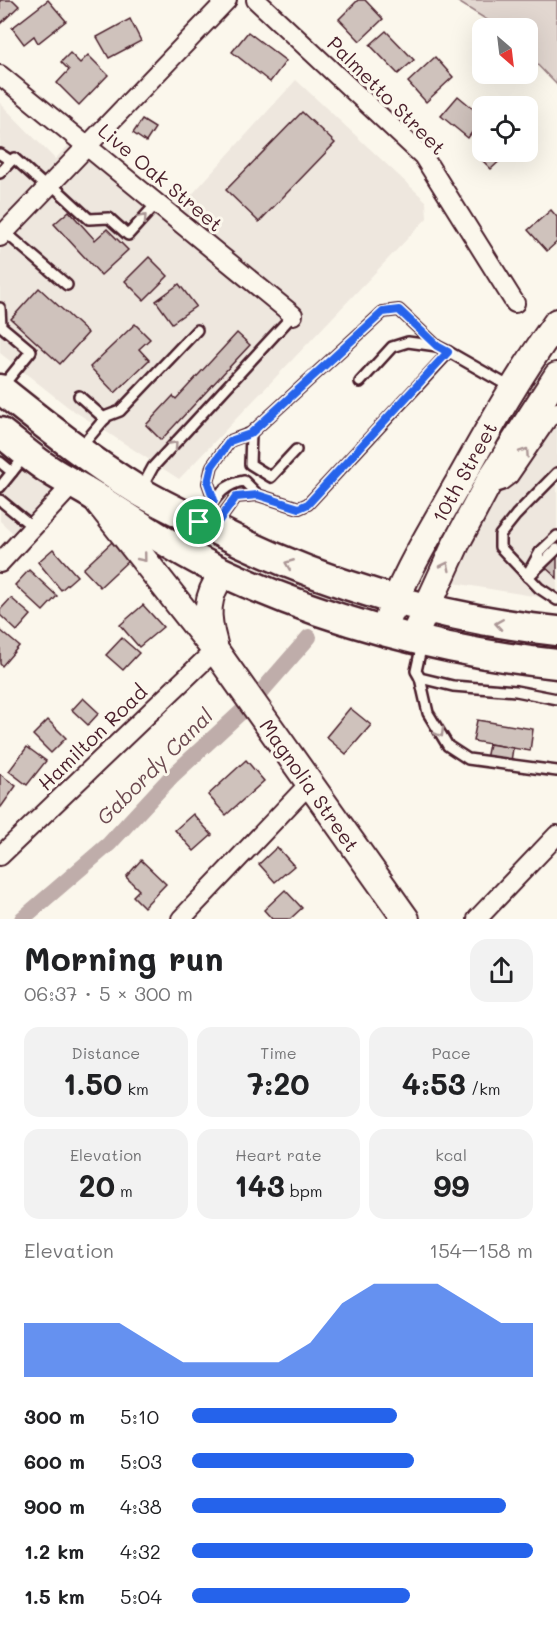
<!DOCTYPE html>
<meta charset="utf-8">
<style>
body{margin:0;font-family:Mali,sans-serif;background:#f2f2f2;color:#202124;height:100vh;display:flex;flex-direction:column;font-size:22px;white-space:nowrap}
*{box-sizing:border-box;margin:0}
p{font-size:20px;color:#757577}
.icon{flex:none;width:33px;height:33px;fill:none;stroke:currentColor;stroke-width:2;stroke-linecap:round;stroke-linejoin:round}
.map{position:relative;height:919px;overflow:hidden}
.details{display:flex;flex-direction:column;background:#fff;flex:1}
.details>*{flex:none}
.needle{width:39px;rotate:152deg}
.controls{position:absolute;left:472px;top:18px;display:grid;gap:12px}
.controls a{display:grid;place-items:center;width:66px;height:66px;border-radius:12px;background:#fff;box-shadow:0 6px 24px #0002;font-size:30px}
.pin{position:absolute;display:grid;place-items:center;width:51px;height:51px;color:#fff;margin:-26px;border:3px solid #fff;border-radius:50%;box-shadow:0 2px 6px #0007}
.round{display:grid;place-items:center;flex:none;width:63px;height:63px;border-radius:18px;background:#f2f2f2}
.summary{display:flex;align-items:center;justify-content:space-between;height:102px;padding:0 24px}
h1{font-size:33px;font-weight:800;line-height:45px}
.stats{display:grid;grid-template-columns:repeat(3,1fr);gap:9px;height:102px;padding:6px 24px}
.stats div{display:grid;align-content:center;border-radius:15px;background:#f2f2f2;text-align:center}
.stats b{font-size:30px;font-weight:800}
.stats small{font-size:16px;font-weight:400}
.stats p{font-size:16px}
.chart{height:168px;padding:12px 24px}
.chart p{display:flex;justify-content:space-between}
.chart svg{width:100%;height:108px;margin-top:6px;fill:#2563eb;opacity:.7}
ul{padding:0 24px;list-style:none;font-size:20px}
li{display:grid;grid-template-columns:96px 72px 1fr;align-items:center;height:45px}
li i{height:15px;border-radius:8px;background:#2563eb}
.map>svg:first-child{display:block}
</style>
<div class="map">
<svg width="557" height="919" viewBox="0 0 557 919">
<rect width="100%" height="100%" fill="#fbf7ec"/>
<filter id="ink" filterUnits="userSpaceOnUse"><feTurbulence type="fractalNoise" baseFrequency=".0167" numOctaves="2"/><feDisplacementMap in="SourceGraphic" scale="12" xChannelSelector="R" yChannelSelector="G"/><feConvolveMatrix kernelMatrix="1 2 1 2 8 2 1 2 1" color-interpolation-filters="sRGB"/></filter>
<g filter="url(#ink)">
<g fill="#eee7de">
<polygon points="296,80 426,201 427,218 179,479 68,407 0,353 0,250 88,157 295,327 304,313 178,210"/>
<polygon points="0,103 55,159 71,143 74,145 0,223"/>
<polygon points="557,423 557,600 448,582 493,493 505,489 514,482"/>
<polygon points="0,444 56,489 14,534 0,521"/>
</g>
<polygon fill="#e2d7d0" stroke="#967b7e" stroke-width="1.5" points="455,0 557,0 557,85 528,55 528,28 500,28"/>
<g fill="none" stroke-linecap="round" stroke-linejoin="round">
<polyline stroke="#bfadaa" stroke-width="16" points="22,919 109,844 171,777 254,700 309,637"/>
</g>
<g fill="#cfc2bc" stroke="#4a1f2b" stroke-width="1.5">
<polygon points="0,0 13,0 19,6 0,24"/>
<polygon points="48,0 66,21 38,43 34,36 24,44 12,28"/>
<polygon points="358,0 365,0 383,19 360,41 339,19"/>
<polygon points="130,19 141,41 109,58 97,37"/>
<polygon points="386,31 414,60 398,74 370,45"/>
<polygon points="248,32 286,61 270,82 232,52"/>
<polygon points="70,53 80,63 88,55 108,75 79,105 57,83 69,70 61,62"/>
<polygon points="435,57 453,77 426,102 408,82"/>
<polygon points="458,96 483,117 468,138 441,116"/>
<polygon points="302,112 335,143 259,222 226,190"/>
<polygon points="142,120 155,128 146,142 133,133"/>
<polygon points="483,143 483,152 509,152 491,169 474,152"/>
<polygon points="551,210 557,217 557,242 547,251 528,230"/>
<polygon points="69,211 95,240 107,229 128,250 101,275 54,224"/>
<polygon points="149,257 168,276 144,300 125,281"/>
<polygon points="179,284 196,306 172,323 156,301"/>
<polygon points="39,288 88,333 60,364 11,319"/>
<polygon points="135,324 150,339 139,349 149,360 115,393 90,367"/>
<polygon points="237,333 250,345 161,440 146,425 173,396 176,399"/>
<polygon points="112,542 129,560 100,587 83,569"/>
<polygon points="53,549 77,576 61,590 38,562"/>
<polygon points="557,555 557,578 545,567"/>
<polygon points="29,570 57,596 43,611 15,585"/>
<polygon points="11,598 31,615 17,631 0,615 0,610"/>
<polygon points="143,605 163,627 139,647 120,625"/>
<polygon points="0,630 19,646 2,666 0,664"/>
<polygon points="122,638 139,653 123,670 106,655"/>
<polygon points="83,698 99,713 88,725 72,710"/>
<polygon points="350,708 371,725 346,754 326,737"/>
<polygon points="48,720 66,738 51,753 33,735"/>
<polygon points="477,720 533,729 530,751 473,741"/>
<polygon points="489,744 513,748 510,768 485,764"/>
<polygon points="27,747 46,761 27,785 9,771"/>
<polygon points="246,760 264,781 226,815 208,795"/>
<polygon points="0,774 16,786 1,807 0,806"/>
<polygon points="193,814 212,835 194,851 175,830"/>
<polygon points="277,847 294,866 275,882 259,864"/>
<polygon points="141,860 166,884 144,907 133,896 139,890 126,877"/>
<polygon points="285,890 302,908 290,919 272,919 264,910"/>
</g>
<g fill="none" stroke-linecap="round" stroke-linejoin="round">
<g stroke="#4a1f2b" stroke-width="14">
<g id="lane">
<polyline points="0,154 11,161"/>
<polyline points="0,173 14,158 46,187"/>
<polyline points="50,183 89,219 109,218 128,235 157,203"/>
<polyline points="5,232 67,285"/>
<polyline points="0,308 1,326 31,351 1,388"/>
<polyline points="360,382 392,347 408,342 437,346"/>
<polyline points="79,396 105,419"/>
<polyline points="251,433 250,464 271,477 296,450"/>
<polyline points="80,448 107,416 120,411 197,330"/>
<polyline points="0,462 12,472"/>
<polyline points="557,473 516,515 500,535 500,547 539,588 557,600"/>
<polyline points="0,487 25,456"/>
<polyline points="141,489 153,467 293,315"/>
<polyline points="0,500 33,527"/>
<polyline points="214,500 208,483 212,466 230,441 251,433 383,312 399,310 437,346 449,352"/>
<path d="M200 520C213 503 221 484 244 481L258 495"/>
<polyline points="216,525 236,497 258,495 299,508 308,504 449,352 512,388"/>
<polyline points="527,575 540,552 557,536"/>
<polyline points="528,577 557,549"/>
<polyline points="422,644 416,671 420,678 453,686 516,691 557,699"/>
<polyline points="420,678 428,713 448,746 468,759 557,771"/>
</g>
</g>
<g stroke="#4a1f2b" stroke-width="22">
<g id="street">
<polyline points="256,0 423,156 515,303"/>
<polyline points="0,75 293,315"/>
<polyline points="0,237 227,0"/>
<polyline points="489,485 501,481 509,475 548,418 557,412"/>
<polyline points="0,563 73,484"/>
<polyline points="0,856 215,650"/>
<polyline points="181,919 309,784"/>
<polyline points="477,919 557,835"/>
</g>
</g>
<g stroke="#4a1f2b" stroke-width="30">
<g id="secondary">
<polyline points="99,503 215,650 406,919"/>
<path d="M384 630C401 579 430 533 456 487 488 430 519 374 557 322"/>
<polyline points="413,638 456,544 490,480 557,376"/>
<path d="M214 644C206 616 205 597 223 573"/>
</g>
</g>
<g stroke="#4a1f2b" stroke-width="33">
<g id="primary">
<path d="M0 389C45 425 90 461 139 491 162 505 187 516 212 528 320 583 436 618 557 631"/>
<path d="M0 432C17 445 33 460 51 471 65 480 80 487 94 496 137 523 178 552 224 573 328 621 443 652 557 664"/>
</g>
</g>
<use href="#lane" stroke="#fbf7ec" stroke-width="9"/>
<use href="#street" stroke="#fbf7ec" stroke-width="18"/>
<use href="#secondary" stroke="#fbf7ec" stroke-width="26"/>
<use href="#primary" stroke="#fbf7ec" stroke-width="28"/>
</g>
<defs><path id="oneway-chevron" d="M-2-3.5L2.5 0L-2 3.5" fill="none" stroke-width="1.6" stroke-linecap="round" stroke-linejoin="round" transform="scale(1.5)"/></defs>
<g stroke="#ab9695">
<use href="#oneway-chevron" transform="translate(143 218) rotate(-48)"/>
<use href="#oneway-chevron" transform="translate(174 445) rotate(-48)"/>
<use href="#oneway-chevron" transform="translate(525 452) rotate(-56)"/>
<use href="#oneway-chevron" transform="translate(143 558) rotate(51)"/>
<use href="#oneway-chevron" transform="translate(289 564) rotate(-158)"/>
<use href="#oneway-chevron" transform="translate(446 566) rotate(-64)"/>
<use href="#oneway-chevron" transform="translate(499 624) rotate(-171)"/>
<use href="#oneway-chevron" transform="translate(440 733) rotate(60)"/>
</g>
</g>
<g fill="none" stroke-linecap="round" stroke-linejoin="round" filter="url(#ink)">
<g stroke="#fff" stroke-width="12">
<polygon id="route" points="399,310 437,346 448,352 308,504 299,508 258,495 236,497 213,529 199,522 214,500 208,483 212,466 230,441 250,434 383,312"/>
</g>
<use href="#route" stroke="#2563eb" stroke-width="8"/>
</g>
<g text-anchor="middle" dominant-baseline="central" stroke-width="6" stroke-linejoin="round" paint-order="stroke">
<g font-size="20" fill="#4a1f2b" stroke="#fbf7ec">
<text transform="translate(387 95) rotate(45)">Palmetto Street</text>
<text transform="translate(161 177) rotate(40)">Live Oak Street</text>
<text transform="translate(464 472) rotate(-61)">10th Street</text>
<text transform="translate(92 737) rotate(-44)">Hamilton Road</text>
<text transform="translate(310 785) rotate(55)">Magnolia Street</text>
</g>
<g font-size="21" font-style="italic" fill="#6d4a51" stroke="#fbf7ec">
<text transform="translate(154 766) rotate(-45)">Gabordy Canal</text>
</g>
</g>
</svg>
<div class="controls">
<a><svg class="needle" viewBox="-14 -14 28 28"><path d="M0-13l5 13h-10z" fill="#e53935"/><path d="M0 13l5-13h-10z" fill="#757577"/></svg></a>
<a><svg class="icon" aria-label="locate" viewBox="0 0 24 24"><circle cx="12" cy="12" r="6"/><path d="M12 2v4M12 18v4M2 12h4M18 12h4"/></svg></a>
</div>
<div class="pin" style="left:199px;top:522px;background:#1e9e55"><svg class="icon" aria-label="arrive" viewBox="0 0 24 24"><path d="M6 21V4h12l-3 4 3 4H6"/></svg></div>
</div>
<section class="details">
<div class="summary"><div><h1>Morning run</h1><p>06:37 · 5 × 300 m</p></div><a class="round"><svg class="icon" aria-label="share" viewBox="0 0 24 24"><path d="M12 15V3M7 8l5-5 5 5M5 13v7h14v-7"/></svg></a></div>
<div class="stats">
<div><p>Distance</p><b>1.50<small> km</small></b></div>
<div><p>Time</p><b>7:20</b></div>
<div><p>Pace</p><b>4:53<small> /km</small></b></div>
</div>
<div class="stats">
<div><p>Elevation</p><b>20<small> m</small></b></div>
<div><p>Heart rate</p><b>143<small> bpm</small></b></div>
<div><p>kcal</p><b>99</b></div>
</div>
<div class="chart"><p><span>Elevation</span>154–158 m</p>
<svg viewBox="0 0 160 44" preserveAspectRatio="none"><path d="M0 44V22L10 22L20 22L30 22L40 30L50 38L60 38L70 38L80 38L90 30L100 14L110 6L120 6L130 6L140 14L150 22L160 22V44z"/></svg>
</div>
<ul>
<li><b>300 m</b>5:10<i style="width:60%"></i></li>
<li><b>600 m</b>5:03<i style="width:65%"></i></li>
<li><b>900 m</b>4:38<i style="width:92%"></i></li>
<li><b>1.2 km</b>4:32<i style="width:100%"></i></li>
<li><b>1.5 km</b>5:04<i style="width:64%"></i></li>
</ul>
</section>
